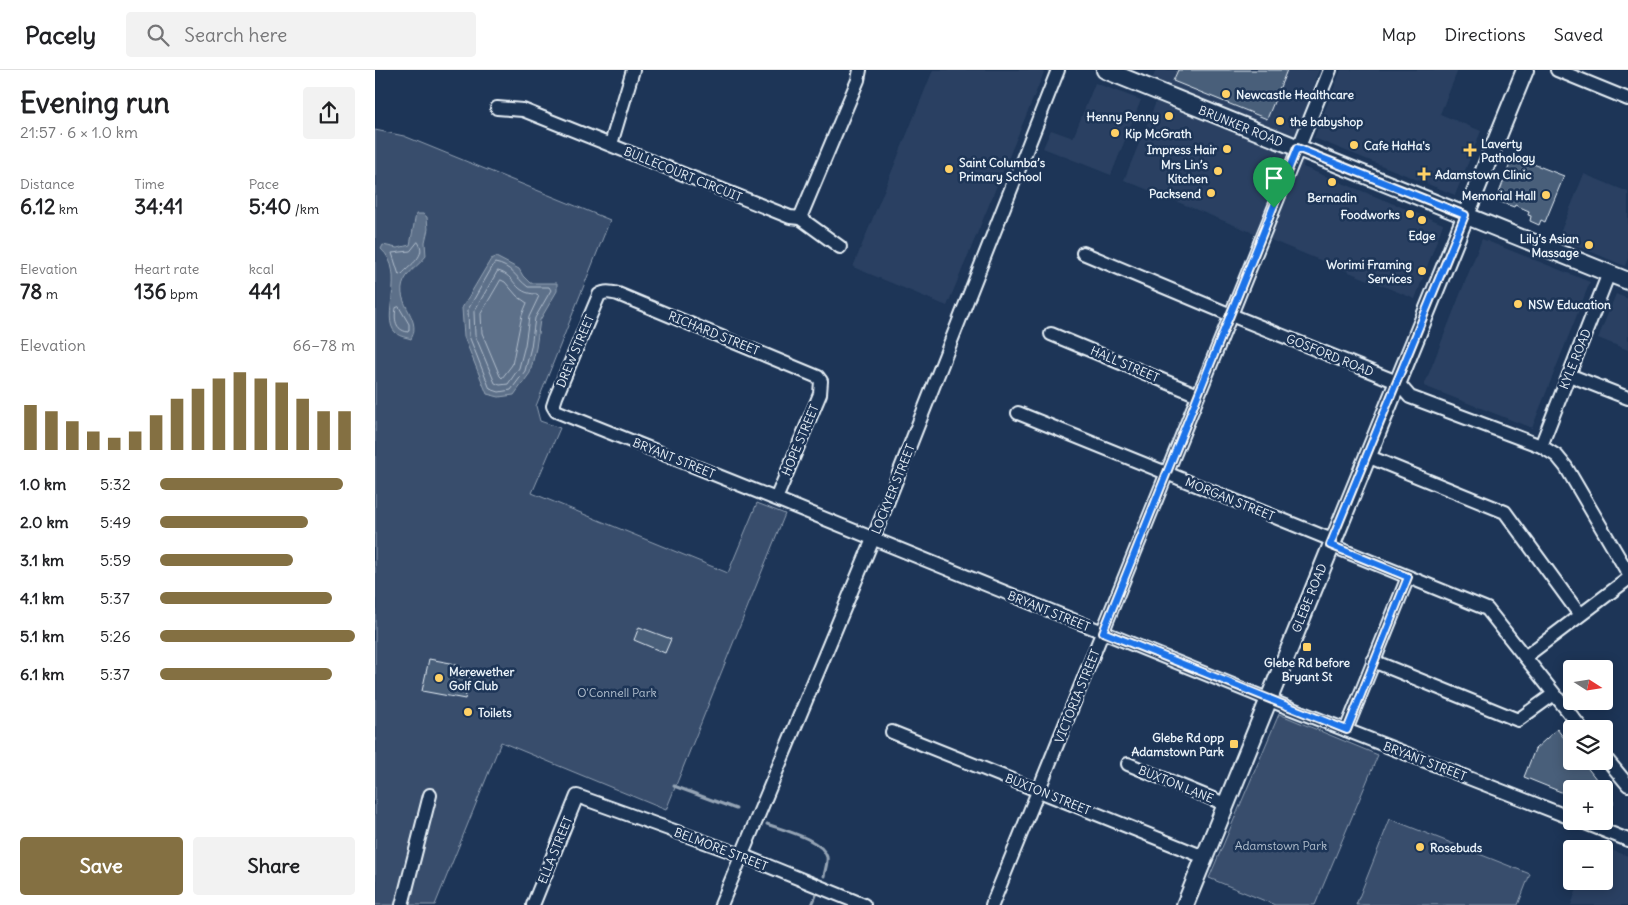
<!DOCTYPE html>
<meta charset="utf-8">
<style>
body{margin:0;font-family:Delius,sans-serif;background:#f2f2f2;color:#202124;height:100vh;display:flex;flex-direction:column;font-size:19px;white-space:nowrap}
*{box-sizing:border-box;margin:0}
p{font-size:16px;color:#757577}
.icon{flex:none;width:28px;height:28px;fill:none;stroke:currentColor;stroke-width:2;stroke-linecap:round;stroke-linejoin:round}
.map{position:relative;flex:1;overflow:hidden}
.drawer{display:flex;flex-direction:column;background:#fff;width:375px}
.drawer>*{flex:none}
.needle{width:32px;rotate:102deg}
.tools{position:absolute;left:1188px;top:590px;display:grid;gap:10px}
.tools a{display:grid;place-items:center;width:50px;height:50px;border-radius:5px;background:#fff;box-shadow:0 2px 12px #0003;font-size:25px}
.pin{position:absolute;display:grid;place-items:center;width:42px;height:42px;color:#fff;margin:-51px -21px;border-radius:50% 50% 50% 0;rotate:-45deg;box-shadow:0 0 5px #0007}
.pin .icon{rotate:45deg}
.round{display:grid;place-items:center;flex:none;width:52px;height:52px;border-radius:5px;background:#f2f2f2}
.summary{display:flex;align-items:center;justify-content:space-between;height:85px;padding:0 20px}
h1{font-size:28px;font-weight:700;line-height:38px}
.figures{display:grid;grid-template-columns:repeat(3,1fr);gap:8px;height:85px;padding:5px 20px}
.figures div{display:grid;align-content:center}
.figures b{font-size:21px;font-weight:700}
.figures small{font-size:14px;font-weight:400}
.figures p{font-size:14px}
.chart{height:140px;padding:10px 20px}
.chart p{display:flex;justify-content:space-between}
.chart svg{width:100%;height:90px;margin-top:5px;stroke:#847042;stroke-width:6}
.action{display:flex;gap:10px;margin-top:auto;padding:10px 20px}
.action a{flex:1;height:58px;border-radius:5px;background:#847042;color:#fff;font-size:20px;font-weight:700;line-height:58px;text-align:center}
.action a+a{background:#f2f2f2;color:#202124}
ul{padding:0 20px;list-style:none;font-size:16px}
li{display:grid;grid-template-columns:80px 60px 1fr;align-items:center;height:38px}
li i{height:12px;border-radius:6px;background:#847042}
header{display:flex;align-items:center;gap:30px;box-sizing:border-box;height:70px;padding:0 25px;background:#fff;border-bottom:1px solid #e0e0e0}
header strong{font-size:24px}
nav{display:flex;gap:28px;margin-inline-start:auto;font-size:18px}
.search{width:350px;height:45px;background:#f2f2f2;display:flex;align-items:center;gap:12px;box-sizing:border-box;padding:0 18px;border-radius:5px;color:#757577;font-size:19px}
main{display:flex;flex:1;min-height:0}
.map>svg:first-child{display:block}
</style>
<header>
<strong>Pacely</strong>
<div class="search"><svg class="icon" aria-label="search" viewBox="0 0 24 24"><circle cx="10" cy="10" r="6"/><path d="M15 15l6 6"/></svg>Search here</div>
<nav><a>Map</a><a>Directions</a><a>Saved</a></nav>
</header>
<main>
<section class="drawer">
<div class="summary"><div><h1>Evening run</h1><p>21:57 · 6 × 1.0 km</p></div><a class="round"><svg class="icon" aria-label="share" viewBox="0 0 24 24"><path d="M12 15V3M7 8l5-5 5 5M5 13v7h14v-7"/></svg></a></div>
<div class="figures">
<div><p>Distance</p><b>6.12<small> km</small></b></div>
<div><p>Time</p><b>34:41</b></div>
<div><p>Pace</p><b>5:40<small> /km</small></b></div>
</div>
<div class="figures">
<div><p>Elevation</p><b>78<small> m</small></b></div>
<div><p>Heart rate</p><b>136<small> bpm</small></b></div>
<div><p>kcal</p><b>441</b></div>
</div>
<div class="chart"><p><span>Elevation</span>66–78 m</p>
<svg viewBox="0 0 160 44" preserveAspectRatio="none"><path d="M5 44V22M15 44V25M25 44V30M35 44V35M45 44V38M55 44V35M65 44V27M75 44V19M85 44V14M95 44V9M105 44V6M115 44V9M125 44V11M135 44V19M145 44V25M155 44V25"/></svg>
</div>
<ul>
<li><b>1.0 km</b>5:32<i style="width:94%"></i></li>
<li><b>2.0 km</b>5:49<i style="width:76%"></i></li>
<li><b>3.1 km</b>5:59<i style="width:68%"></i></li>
<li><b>4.1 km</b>5:37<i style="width:88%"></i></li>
<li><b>5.1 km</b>5:26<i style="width:100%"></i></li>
<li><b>6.1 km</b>5:37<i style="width:88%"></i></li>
</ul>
<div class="action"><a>Save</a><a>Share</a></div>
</section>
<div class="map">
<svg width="1253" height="835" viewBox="0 0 1253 835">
<rect width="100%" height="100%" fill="#1d3557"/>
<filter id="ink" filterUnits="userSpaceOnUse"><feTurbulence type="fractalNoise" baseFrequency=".02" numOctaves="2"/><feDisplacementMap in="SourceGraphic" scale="10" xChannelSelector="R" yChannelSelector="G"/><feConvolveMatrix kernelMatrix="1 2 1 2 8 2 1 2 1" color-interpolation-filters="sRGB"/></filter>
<g filter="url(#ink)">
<g fill="#2a4162">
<polygon points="558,0 670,0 572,236 478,197"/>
<polygon points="781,0 944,0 940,10 928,97 1068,154 1040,229 749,110 781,32 770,27"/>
<polygon points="966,0 1083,0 1065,44 1106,61 1080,125 939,68"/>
<polygon points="720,13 766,30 736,105 668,78 676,60 698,68"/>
<polygon points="1209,104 1253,122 1253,188 1250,196 1183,168"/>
<polygon points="1107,169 1215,212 1157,358 1049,316"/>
<polygon points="1241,224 1253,229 1253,280 1223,268"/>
<polygon points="1220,774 1253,786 1253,835 1196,835 1205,811 1229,811 1229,779 1218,779"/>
</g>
<g fill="#374d6c" stroke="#909fb2">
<polygon points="0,60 29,66 235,150 161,336 165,351 185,358 157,423 353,503 382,433 410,444 291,740 126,672 60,835 0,835"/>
<polygon points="904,644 1003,685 940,835 900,835 834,808"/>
<polygon points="1015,749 1155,804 1143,835 981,835"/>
</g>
<g fill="#5d7089" stroke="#95a4b5">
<path d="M41 144H48L52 147 53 159 50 172 51 186C46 193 37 199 32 206 14 231 49 246 36 269 31 267 25 267 21 263 4 248 33 203 6 179L8 175 22 178 35 175Z"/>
<polygon points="121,187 144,199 148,206 155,213 182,213 182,221 165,250 161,278 155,303 139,325 124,327 112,324 89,267 87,238 116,189"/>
</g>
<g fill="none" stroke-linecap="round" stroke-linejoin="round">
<g stroke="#b0bdcc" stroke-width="1">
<path d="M43 172C53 185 35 195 27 204L24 205 17 183 35 181Z"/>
<path d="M120 193C137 196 140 207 153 217H174L176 220 160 248 156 277 150 301 136 320 124 322 115 319 94 266 93 240Z"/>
<path d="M123 201C142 206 138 224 162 224L164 226 154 247 150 275 144 298 133 314 125 315 120 313 100 265 99 242Z"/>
<polygon points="126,210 130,212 142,226 152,233 147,245 137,295 127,308 125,306 107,263 106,244"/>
<path d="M24 237 34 254V260L33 262C20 260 19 249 21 238Z"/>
</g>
<g stroke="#95a4b5" stroke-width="3">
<polyline points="299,716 361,739"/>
<path d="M392 754C408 760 447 769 452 787 453 792 450 800 449 806"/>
<polyline points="437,835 442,823"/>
</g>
</g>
<g fill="#495e7a" stroke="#e8f1f8">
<polygon points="803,0 912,0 892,49 798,11"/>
<polygon points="1138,86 1189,106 1170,152 1166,150 1164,155 1155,151 1156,146 1153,145 1154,141 1140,135 1139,137 1125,132 1126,129 1122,128"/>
<polygon points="264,557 296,569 290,583 259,570"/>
<polygon points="54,589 81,594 81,597 96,600 90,629 47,621"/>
<polygon points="1182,659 1196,677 1196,691 1207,691 1229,719 1196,719 1196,726 1149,707 1160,679"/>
<polygon points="1229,719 1238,731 1238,735 1229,744"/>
</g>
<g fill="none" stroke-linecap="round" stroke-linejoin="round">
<g stroke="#e8f1f8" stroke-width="16">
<g id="minor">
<polyline points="1182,0 1253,29"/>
<polyline points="122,38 148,40 415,147 425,148 483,10 485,0"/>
<polyline points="236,74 258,0"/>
<polyline points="425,148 465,177"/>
<polyline points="708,183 856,245 1022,312 1035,327 1166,376 1182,386 1191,397 1253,503"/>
<polyline points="676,264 823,325"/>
<polyline points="1194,305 1253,328"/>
<polyline points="643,343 957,470"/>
<polyline points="1166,376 1234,203"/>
<polyline points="992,386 1130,442 1205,545"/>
<path d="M401 429 445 324 446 311 443 307 243 224C235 222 230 221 224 225L181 327 178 336 181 341 401 429 907 635 1196 748"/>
<polyline points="955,475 1112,539 1207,659"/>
<polyline points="1150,587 1253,509"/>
<polyline points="998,591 1143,650 1179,624"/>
<polyline points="971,660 1033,507"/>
<polyline points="517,662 829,787"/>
<polyline points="1229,686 1253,715"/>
<polyline points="753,694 850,734"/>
<polyline points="1205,751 1253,770"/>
<polyline points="27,835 55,725"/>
<polyline points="158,835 202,726 366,785 489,835"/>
<polyline points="346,835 498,469 683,0"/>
<polyline points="617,835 955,0"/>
</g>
</g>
<g stroke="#e8f1f8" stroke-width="20">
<g id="major">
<polyline points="730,0 1253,211"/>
<polyline points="810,835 1150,0"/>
</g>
</g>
<use href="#minor" stroke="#1d3557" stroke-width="12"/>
<use href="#major" stroke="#1d3557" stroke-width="16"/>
</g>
</g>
<g fill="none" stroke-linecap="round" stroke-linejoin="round" filter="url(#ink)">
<g stroke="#fff" stroke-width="10">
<polygon id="route" points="922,78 1090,145 955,475 1033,507 972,660 728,562"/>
</g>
<use href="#route" stroke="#1a73e8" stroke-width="6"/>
</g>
<g fill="#ffd166" stroke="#1d3557" stroke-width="2">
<circle cx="851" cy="24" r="5"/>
<circle cx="794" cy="46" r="5"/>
<circle cx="905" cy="51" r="5"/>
<circle cx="740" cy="63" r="5"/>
<circle cx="979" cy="75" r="5"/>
<circle cx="852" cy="79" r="5"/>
<path d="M1092.5 72.5h5v5h5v5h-5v5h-5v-5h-5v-5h5z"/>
<circle cx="574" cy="99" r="5"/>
<circle cx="843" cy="101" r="5"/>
<path d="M1046.5 96.5h5v5h5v5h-5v5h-5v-5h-5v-5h5z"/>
<circle cx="957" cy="112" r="5"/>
<circle cx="836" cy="123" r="5"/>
<circle cx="1171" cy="125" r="5"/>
<circle cx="1035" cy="144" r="5"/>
<circle cx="1047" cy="150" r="5"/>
<circle cx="1214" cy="175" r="5"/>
<circle cx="1047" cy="201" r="5"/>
<circle cx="1143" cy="234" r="5"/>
<rect x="927" y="572" width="10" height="10" rx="2.5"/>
<circle cx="64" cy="608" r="5"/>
<circle cx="93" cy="642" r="5"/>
<rect x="854" y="669" width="10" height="10" rx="2.5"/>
<circle cx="1045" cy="777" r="5"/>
</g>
<g text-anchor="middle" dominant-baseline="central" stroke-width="5" stroke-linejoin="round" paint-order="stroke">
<g font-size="12" font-weight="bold" fill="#e8f1f8" stroke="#1d3557" text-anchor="start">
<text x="861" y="24">Newcastle Healthcare</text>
<text x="784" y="46" text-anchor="end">Henny Penny</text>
<text x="915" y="51">the babyshop</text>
<text x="750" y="63">Kip McGrath</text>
<text x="1106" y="73">Laverty<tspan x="1106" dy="14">Pathology</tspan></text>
<text x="989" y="75">Cafe HaHa's</text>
<text x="842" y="79" text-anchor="end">Impress Hair</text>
<text x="584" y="92">Saint Columba’s<tspan x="584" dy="14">Primary School</tspan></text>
<text x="833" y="94" text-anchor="end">Mrs Lin’s<tspan x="833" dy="14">Kitchen</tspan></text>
<text x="1060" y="104">Adamstown Clinic</text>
<text x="826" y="123" text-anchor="end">Packsend</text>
<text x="1161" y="125" text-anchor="end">Memorial Hall</text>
<text x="957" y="127" text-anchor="middle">Bernadin</text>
<text x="1025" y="144" text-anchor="end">Foodworks</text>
<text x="1047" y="165" text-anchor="middle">Edge</text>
<text x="1204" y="168" text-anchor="end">Lily’s Asian<tspan x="1204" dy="14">Massage</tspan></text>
<text x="1037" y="194" text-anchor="end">Worimi Framing<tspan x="1037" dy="14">Services</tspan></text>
<text x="1153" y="234">NSW Education</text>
<text x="932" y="592" text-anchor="middle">Glebe Rd before<tspan x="932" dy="14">Bryant St</tspan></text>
<text x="74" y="601">Merewether<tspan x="74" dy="14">Golf Club</tspan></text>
<text x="103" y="642">Toilets</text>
<text x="849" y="667" text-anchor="end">Glebe Rd opp<tspan x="849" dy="14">Adamstown Park</tspan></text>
<text x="1055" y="777">Rosebuds</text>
</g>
<g font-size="12" fill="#e8f1f8" stroke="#1d3557">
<text transform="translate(866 56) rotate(22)">BRUNKER ROAD</text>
<text transform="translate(308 104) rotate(22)">BULLECOURT CIRCUIT</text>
<text transform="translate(339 263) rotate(22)">RICHARD STREET</text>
<text transform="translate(200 281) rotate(-67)">DREW STREET</text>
<text transform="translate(955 285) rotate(22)">GOSFORD ROAD</text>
<text transform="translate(1200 289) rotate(-68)">KYLE ROAD</text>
<text transform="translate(750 294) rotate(23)">HALL STREET</text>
<text transform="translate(425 370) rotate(-67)">HOPE STREET</text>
<text transform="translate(299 388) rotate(22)">BRYANT STREET</text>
<text transform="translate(518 419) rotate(-68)">LOCKYER STREET</text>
<text transform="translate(855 429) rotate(22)">MORGAN STREET</text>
<text transform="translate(934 528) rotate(-68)">GLEBE ROAD</text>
<text transform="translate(674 541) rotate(22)">BRYANT STREET</text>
<text transform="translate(702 626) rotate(-68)">VICTORIA STREET</text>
<text transform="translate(1050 691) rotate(21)">BRYANT STREET</text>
<text transform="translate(801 714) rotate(22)">BUXTON LANE</text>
<text transform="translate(673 724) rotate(22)">BUXTON STREET</text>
<text transform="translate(346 779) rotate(21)">BELMORE STREET</text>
<text transform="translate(180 780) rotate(-68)">ELLA STREET</text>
</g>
<g font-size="12" fill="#b3c0ce" stroke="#1d3557">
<text x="242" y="622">O'Connell Park</text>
<text x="906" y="775">Adamstown Park</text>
</g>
</g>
</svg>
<div class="tools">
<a><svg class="needle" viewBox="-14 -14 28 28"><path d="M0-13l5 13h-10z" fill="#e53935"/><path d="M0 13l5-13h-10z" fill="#757577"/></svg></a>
<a><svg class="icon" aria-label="layers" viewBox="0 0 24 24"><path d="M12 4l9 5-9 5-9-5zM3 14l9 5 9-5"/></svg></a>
<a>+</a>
<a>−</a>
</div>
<div class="pin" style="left:899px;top:138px;background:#1e9e55"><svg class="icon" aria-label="arrive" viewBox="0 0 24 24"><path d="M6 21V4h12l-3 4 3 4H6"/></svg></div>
</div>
</main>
